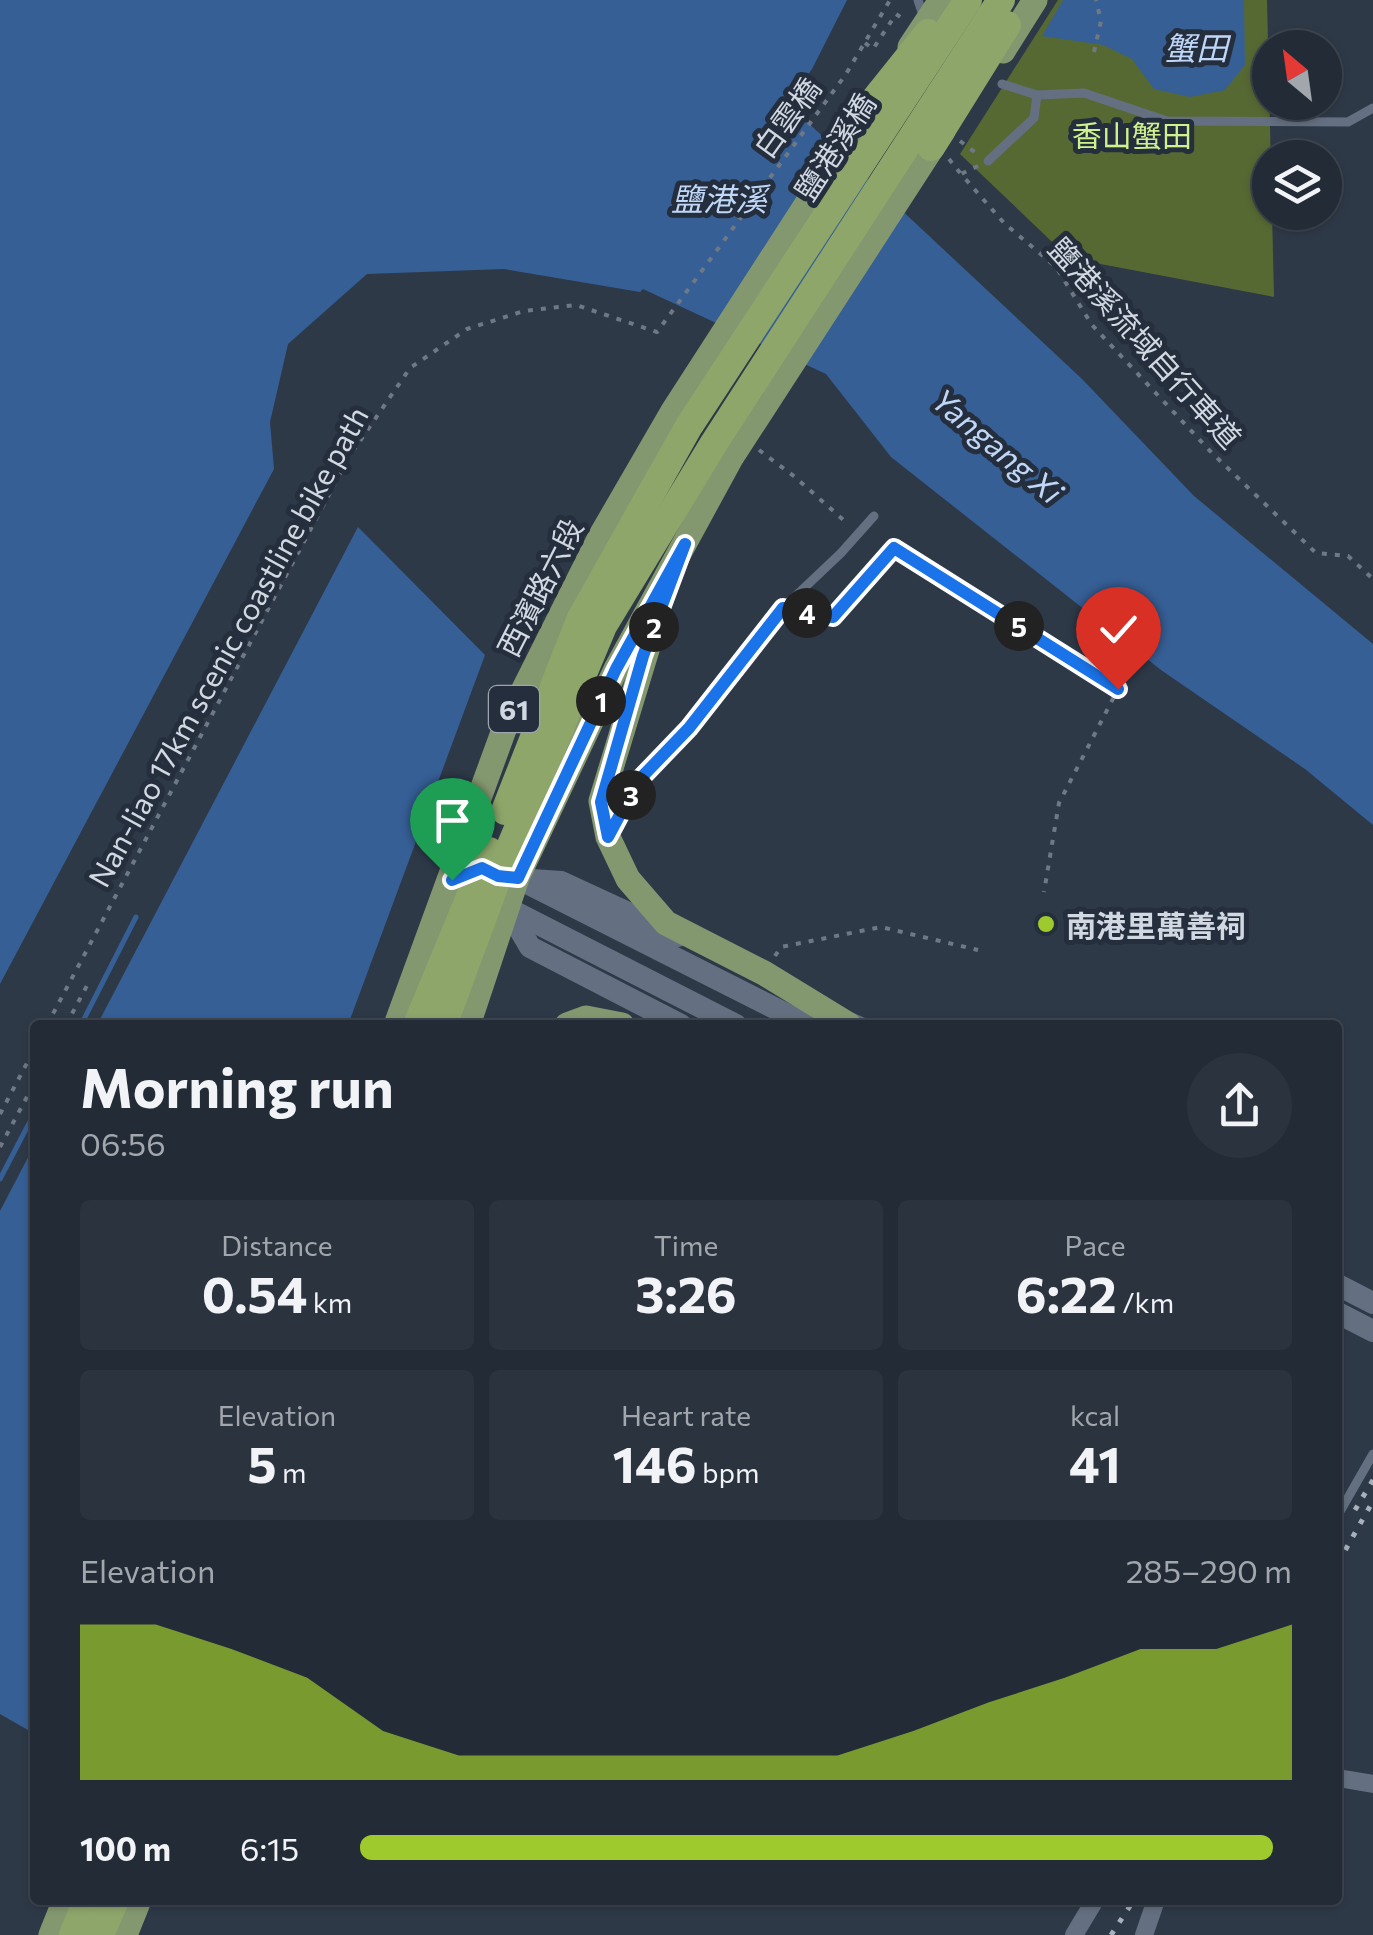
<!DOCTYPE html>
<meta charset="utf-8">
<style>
body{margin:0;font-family:Commissioner,"Noto Sans TC",sans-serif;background:#2a333e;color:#f1f3f6;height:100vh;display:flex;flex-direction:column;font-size:38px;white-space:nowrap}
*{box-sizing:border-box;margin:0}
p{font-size:32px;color:#a2a7ad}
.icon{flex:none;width:55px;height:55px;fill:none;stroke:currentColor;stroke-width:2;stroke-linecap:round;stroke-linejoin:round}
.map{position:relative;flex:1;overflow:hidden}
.panel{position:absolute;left:30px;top:1020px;width:1312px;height:885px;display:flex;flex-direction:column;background:#222b36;border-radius:10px;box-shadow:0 2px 8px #0004,0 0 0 2px #3f4751}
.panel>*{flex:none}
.needle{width:65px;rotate:331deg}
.controls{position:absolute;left:1252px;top:30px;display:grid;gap:20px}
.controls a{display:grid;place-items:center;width:90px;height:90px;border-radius:50%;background:#222b36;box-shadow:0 2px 8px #0004,0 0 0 2px #3f4751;font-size:50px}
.pin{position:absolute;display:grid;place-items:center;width:85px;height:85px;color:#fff;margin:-102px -42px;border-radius:50% 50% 50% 0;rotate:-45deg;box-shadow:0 0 10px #0007}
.pin .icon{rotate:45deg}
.km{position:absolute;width:50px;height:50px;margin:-25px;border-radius:50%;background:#222;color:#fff;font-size:28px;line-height:50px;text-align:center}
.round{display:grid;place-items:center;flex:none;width:105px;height:105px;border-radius:52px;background:#2a333e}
.head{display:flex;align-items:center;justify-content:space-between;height:170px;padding:0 50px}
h1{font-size:55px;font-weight:700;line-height:75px}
.figures{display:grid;grid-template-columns:repeat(3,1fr);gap:15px;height:170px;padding:10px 50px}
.figures div{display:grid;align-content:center;border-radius:10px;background:#2a333e;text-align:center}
.figures b{font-size:50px;font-weight:700}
.figures small{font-size:28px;font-weight:400}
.figures p{font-size:28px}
.chart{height:280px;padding:20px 50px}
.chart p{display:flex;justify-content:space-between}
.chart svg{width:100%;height:180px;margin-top:10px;fill:#9fca2d;opacity:.7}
ul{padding:0 50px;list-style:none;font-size:32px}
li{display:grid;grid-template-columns:160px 120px 1fr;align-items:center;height:75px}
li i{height:25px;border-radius:12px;background:#9fca2d}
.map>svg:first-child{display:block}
</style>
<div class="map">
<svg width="1373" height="1935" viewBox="0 0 1373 1935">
<rect width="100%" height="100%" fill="#2e3948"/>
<polygon fill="#576933" points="1058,0 1267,0 1274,297 1069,258 960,154"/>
<g fill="#365f96">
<polygon points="0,0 847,0 812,69 787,103 1082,379 1194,496 1373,644 1373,825 1305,769 1161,670 891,457 826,374 643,289 640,292 504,269 367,274 288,344 270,422 274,469 0,984"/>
<polygon points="1063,0 1244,0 1245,65 1225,90 1190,97 1154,89 1132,59 1103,45 1042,36"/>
<polygon points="358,527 485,655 348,1025 97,1025"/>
<polygon points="35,1144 35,1734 0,1714 0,1211"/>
</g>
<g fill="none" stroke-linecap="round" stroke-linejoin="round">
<g stroke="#365f96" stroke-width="5">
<polyline points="81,1025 136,917"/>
<polyline points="0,1179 35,1112"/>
</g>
<g stroke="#6f7986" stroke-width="4" stroke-dasharray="5 8" stroke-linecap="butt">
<polyline points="865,43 873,49 896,14 903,19"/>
<polyline points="1094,52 1101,21 1096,0"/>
<polyline points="960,141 980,156"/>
<polyline points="949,159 961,174"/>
<polyline points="978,166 961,174 1004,223 1056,267 1092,325 1212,453 1316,553 1348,556 1373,579"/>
<polyline points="759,450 795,477 848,524"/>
<polyline points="797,611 833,617 894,548 1118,689 1059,803 1044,892"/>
<polyline points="775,956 781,947 881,927 978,950"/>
<polyline points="47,1025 349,457 410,368 467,329 524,311 576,305 657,332 846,74 890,0"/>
<polyline points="66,1025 90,980"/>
<polyline points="0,1114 35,1048"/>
<polyline points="0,1147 35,1082"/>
</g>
<g stroke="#647081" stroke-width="9">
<polyline points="918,0 924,18"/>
<polyline points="1002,84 1037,95 1084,93 1167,121 1348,122 1373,108"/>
<polyline points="988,161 1034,118 1037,95"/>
<polyline points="614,826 638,781 689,728 783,608 841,553 874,516"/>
<polyline points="849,1016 870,1025"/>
<polyline points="1338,1515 1373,1454"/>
</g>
<g stroke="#647081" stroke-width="18">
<polyline points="1338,1778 1373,1784"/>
<polyline points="1074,1935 1095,1900"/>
<polyline points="1144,1935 1156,1900"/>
</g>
<g stroke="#647081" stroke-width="22">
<polyline points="500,876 517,878 808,1025"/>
<polyline points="532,880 561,882 678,936"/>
<polyline points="492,907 507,908 736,1025"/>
<polyline points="507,908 530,947 681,1025"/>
<polyline points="1338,1285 1373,1303"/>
<polyline points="1338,1313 1373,1331"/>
</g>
<g stroke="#849870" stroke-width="25">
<polyline points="910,47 941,0"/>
<polyline points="1003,51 1035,0"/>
<polyline points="653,630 601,801 608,837 628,879 666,923 764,973 849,1025"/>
<polyline points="396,1025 505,727 600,537 673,411 879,92"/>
<polyline points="468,1025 517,878 616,669 731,458 943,131"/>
<polyline points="567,1025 586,1018 622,1025"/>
<polyline points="51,1935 65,1900"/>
<polyline points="125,1935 139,1900"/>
</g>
<g stroke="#8ea66a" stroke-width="28">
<polyline points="868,108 928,33"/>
<polyline points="931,147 1007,25"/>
<polyline points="505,811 581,618 689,426 968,0"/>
<polyline points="417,1025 489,851"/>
<polyline points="443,1025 498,876 603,626 714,443 1001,0"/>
<polyline points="73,1935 87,1900"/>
<polyline points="100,1935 115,1900"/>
</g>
<g stroke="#a7b0bb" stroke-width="5" stroke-dasharray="5 10" stroke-linecap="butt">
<polyline points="1355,1510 1373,1480"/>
<polyline points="1338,1563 1373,1501"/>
<polyline points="1111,1935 1134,1900"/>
</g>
</g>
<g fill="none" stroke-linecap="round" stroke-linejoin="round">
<g stroke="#fff" stroke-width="20">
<polyline id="route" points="452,880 482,868 498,876 518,878 616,669 685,544 643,656 601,802 608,837 638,781 689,728 783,608 833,617 894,548 1118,689"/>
</g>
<use href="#route" stroke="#1a73e8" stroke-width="12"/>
</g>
<circle fill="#9fca2d" stroke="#242e3d" stroke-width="4" cx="1046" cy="924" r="10"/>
<g text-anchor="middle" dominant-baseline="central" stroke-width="10" stroke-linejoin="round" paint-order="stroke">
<rect fill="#242e3d" stroke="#9da5b0" stroke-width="2.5" x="489" y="686" width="50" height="46" rx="8"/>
<g font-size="28" font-weight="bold" fill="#d1d8e2">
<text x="514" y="709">61</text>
</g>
<g font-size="30" fill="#d1d8e2" stroke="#242e3d">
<text transform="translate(786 117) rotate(-54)">白雲橋</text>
<text transform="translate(834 146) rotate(-57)">鹽港溪橋</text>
<text transform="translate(1146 342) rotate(48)">鹽港溪流域自行車道</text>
<text transform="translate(539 587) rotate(-63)">西濱路六段</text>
<text transform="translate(227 646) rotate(-61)">Nan-liao 17km scenic coastline bike path</text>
</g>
<g font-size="30" fill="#cef08d" stroke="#242e3d">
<text x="1132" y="134">香山蟹田</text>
</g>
<g font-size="30" font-weight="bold" fill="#d1d8e2" stroke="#242e3d" text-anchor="start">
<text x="1066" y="924">南港里萬善祠</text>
</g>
<g font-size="32" font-style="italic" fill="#bfd6f7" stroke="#242e3d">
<text x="1196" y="47">蟹田</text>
<text x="719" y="198">鹽港溪</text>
<text transform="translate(998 445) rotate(40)">Yangang Xi</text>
</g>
</g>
</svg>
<div class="controls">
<a><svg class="needle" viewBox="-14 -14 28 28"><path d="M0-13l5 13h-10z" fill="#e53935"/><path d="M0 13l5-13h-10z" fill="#a2a7ad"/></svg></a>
<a><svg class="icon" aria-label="layers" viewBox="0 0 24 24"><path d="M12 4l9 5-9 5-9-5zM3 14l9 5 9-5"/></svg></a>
</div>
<div class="pin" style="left:452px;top:880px;background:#1e9e55"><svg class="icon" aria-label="arrive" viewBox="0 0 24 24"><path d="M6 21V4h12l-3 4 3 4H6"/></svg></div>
<div class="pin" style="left:1118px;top:689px;background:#d93025"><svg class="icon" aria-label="check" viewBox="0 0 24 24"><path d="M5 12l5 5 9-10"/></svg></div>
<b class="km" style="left:601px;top:701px">1</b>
<b class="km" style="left:654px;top:627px">2</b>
<b class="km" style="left:631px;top:795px">3</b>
<b class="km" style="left:807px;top:613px">4</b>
<b class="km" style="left:1019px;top:626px">5</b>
<section class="panel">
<div class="head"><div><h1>Morning run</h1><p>06:56</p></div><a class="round"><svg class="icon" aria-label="share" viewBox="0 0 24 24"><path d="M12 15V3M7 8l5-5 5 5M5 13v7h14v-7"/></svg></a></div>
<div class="figures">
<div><p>Distance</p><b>0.54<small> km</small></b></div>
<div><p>Time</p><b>3:26</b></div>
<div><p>Pace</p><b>6:22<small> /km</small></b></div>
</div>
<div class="figures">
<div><p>Elevation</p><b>5<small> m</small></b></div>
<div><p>Heart rate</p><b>146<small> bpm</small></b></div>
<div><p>kcal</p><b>41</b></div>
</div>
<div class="chart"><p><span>Elevation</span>285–290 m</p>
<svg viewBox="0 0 160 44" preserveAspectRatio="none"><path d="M0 44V6L10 6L20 12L30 19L40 32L50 38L60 38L70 38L80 38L90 38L100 38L110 32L120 25L130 19L140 12L150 12L160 6V44z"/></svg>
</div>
<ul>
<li><b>100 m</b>6:15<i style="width:98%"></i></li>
</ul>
</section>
</div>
